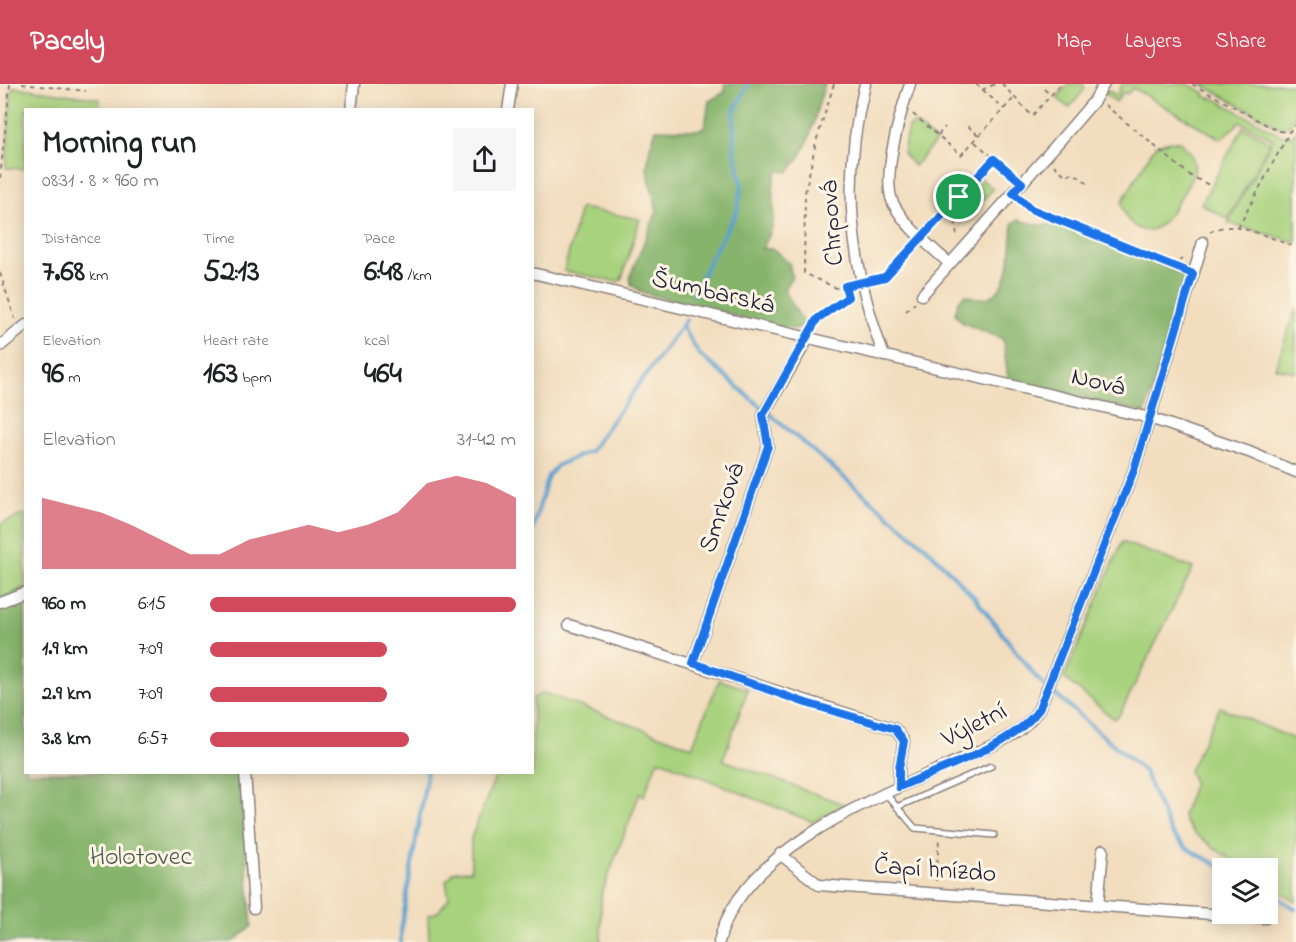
<!DOCTYPE html>
<meta charset="utf-8">
<style>
body{margin:0;font-family:"Indie Flower",sans-serif;background:#f6f6f6;color:#202124;height:100vh;display:flex;flex-direction:column;font-size:22px;white-space:nowrap}
*{box-sizing:border-box;margin:0}
p{font-size:20px;color:#757577}
.icon{flex:none;width:33px;height:33px;fill:none;stroke:currentColor;stroke-width:2;stroke-linecap:round;stroke-linejoin:round}
.map{position:relative;flex:1;overflow:hidden}
.drawer{position:absolute;left:24px;top:24px;width:510px;height:666px;display:flex;flex-direction:column;background:#fff;border-radius:0px;box-shadow:0 3px 15px #0003}
.drawer>*{flex:none}
.fabs{position:absolute;left:1212px;top:774px;display:grid;gap:12px}
.fabs a{display:grid;place-items:center;width:66px;height:66px;border-radius:0px;background:#fff;box-shadow:0 3px 15px #0003;font-size:30px}
.pin{position:absolute;display:grid;place-items:center;width:51px;height:51px;color:#fff;margin:-26px;border:3px solid #fff;border-radius:50%;box-shadow:0 2px 6px #0007}
.round{display:grid;place-items:center;flex:none;width:63px;height:63px;border-radius:0px;background:#f6f6f6}
.head{display:flex;align-items:center;justify-content:space-between;height:102px;padding:0 18px}
h1{font-size:33px;font-weight:700;line-height:45px}
.stats{display:grid;grid-template-columns:repeat(3,1fr);gap:9px;height:102px;padding:6px 18px}
.stats div{display:grid;align-content:center}
.stats b{font-size:30px;font-weight:700}
.stats small{font-size:16px;font-weight:400}
.stats p{font-size:16px}
.chart{height:168px;padding:12px 18px}
.chart p{display:flex;justify-content:space-between}
.chart svg{width:100%;height:108px;margin-top:6px;fill:#d1495b;opacity:.7}
ul{padding:0 18px;list-style:none;font-size:20px}
li{display:grid;grid-template-columns:96px 72px 1fr;align-items:center;height:45px}
li i{height:15px;border-radius:8px;background:#d1495b}
header{display:flex;align-items:center;gap:36px;box-sizing:border-box;height:84px;padding:0 30px;background:#d1495b;color:#fff}
header strong{font-size:28px}
nav{display:flex;gap:33px;margin-inline-start:auto;font-size:21px}
.map>svg:first-child{display:block}
</style>
<header>
<strong>Pacely</strong>
<nav><a>Map</a><a>Layers</a><a>Share</a></nav>
</header>
<div class="map">
<svg width="1296" height="858" viewBox="0 0 1296 858">
<rect width="100%" height="100%" fill="#fcf5e5"/>
<filter id="ink" filterUnits="userSpaceOnUse"><feTurbulence type="fractalNoise" baseFrequency=".0167" numOctaves="2"/><feDisplacementMap in="SourceGraphic" scale="12" xChannelSelector="R" yChannelSelector="G"/><feConvolveMatrix kernelMatrix="1 2 1 2 8 2 1 2 1" color-interpolation-filters="sRGB"/></filter>
<filter id="wash" filterUnits="userSpaceOnUse"><feTurbulence type="fractalNoise" baseFrequency=".008" numOctaves="4" result="noise"/><feDisplacementMap in="SourceGraphic" scale="24" xChannelSelector="R" yChannelSelector="G"/><feGaussianBlur stdDeviation="1.35" result="paint"/><feColorMatrix in="noise" values="0 0 0 0 0 0 0 0 0 0 0 0 0 0 0 0 0 1.4 0 .05"/><feComposite in="paint" operator="in"/></filter>
<g filter="url(#wash)">
<rect width="100%" height="100%" fill="#f2ddbe"/>
<g fill="#a8d27d" stroke="#657a5c" stroke-width="1.5">
<polygon points="1068,0 1083,0 1085,5 1069,24 1057,14"/>
<polygon points="1122,0 1188,0 1205,9 1203,12 1211,15 1212,13 1281,51 1291,52 1296,47 1296,158 1228,139 1273,55 1240,38 1221,55 1133,4 1127,10 1123,8 1116,18 1103,8 1107,6 1117,11"/>
<polygon points="1201,0 1296,0 1296,32 1289,42 1279,43"/>
<polygon points="14,3 100,15 99,25 26,26 25,85 6,84 11,9"/>
<polygon points="915,40 936,57 914,82 903,69 908,43"/>
<polygon points="1243,43 1270,58 1228,135 1201,120"/>
<path d="M1170 57 1179 58 1191 69C1193 75 1196 82 1194 88 1190 99 1167 138 1157 143 1140 154 1122 135 1122 118L1152 67 1157 61Z"/>
<polygon points="979,93 993,105 970,130 957,119"/>
<polygon points="580,124 640,135 622,194 618,198 564,187"/>
<polygon points="1296,225 1296,288 1275,284"/>
<polygon points="25,430 25,503 0,515 0,440"/>
<polygon points="1122,458 1193,484 1119,632 1114,635 1064,594"/>
<polygon points="719,596 748,605 723,676 846,721 812,738 658,675 644,712 640,709 601,811 601,858 429,858 428,831 438,828 449,814 446,797 455,787 471,787 471,754 497,689 532,688 533,614 544,609 692,663"/>
<polygon points="1220,623 1296,656 1296,818 1268,800 1268,784 1243,784 1195,750 1185,738 1183,731 1194,698 1189,687"/>
</g>
<g fill="#86b46c" stroke="#546b54" stroke-width="1.5">
<path d="M724 0H825C812 34 815 59 788 88L778 86C767 109 778 121 772 143 770 150 766 158 762 165H773L789 179 792 192 784 205 805 242 794 245 764 240 641 208 631 200 630 192 657 127 647 85 650 63 656 45 697 46 705 43 709 17 725 8Z"/>
<path d="M1018 136 1043 142 1060 138 1069 141 1187 193 1145 329 1008 295 1003 255 963 239 955 230 958 218 965 211C971 212 978 215 984 214 1012 212 1011 160 1013 139Z"/>
<polygon points="25,503 26,688 239,689 252,842 233,858 0,858 0,516"/>
</g>
<g fill="none" stroke-linecap="round" stroke-linejoin="round">
<g stroke="#5ba0d0" stroke-width="4">
<polyline points="694,211 710,175 737,128 742,100 734,65 734,28 748,0"/>
<polyline points="682,242 699,270 927,464 975,514 1035,592 1045,602"/>
<polyline points="532,448 548,392 558,381 590,367 686,236"/>
<polyline points="1049,605 1144,687 1171,749 1186,764 1223,784"/>
<polyline points="1268,808 1296,825"/>
<polyline points="401,858 401,847 427,688"/>
</g>
</g>
</g>
<g filter="url(#ink)">
<g fill="none" stroke-linecap="round" stroke-linejoin="round">
<g stroke="#8a807c" stroke-width="8">
<g id="lane">
<polyline points="886,710 915,744 994,751"/>
<polyline points="897,723 991,682"/>
</g>
</g>
<g stroke="#8a807c" stroke-width="13">
<g id="street">
<path d="M865 0C841 97 850 179 884 272"/>
<path d="M910 0C901 27 881 93 893 119 906 144 929 161 950 180"/>
<polyline points="351,26 354,0"/>
<polyline points="508,26 512,0"/>
<polyline points="532,189 1150,334 1249,368 1296,388"/>
<polyline points="922,211 1057,60 1094,17 1104,0"/>
<polyline points="0,262 26,241"/>
<polyline points="0,518 26,508"/>
<polyline points="569,541 895,645 904,657 899,684 899,703"/>
<polyline points="693,579 768,362 763,331 808,255"/>
<polyline points="245,688 254,824"/>
<polyline points="780,770 819,801 1265,834"/>
<polyline points="1098,821 1103,766"/>
<path d="M719 858C740 766 877 713 955 678 985 664 1020 654 1039 625L1134 386 1203 158"/>
</g>
</g>
<g stroke="#8a807c" stroke-width="2" stroke-dasharray="4.5 4.5" stroke-linecap="butt">
<polyline points="22,0 86,7"/>
<polyline points="834,0 816,58 805,109 804,189 847,209"/>
<polyline points="976,0 1004,25"/>
<polyline points="1002,0 1032,32 1061,0"/>
<polyline points="1192,0 1278,47 1289,48 1296,41"/>
<polyline points="1044,5 1051,11"/>
<polyline points="982,6 995,0"/>
<polyline points="1105,21 1191,92 1211,102"/>
<polyline points="913,30 961,71 1014,14"/>
<polyline points="968,42 979,52"/>
<polyline points="938,51 945,43"/>
<polyline points="975,58 1014,91"/>
<polyline points="1054,81 1065,91 1074,89 1087,99"/>
<polyline points="0,94 10,0"/>
<polyline points="953,107 959,113"/>
<polyline points="1020,116 1031,125 1182,186"/>
<polyline points="954,119 957,155"/>
<polyline points="1238,144 1289,49"/>
<polyline points="929,146 997,71"/>
<path d="M1210 148C1232 133 1273 156 1296 163"/>
<polyline points="1171,181 1187,173"/>
<polyline points="0,189 15,235"/>
<polyline points="872,197 884,193 915,161"/>
<polyline points="906,227 915,219"/>
<polyline points="813,244 822,230 848,213 845,202 851,200"/>
<polyline points="936,797 939,755"/>
</g>
<use href="#lane" stroke="#fff" stroke-width="5"/>
<use href="#street" stroke="#fff" stroke-width="10"/>
</g>
</g>
<g fill="none" stroke-linecap="round" stroke-linejoin="round" filter="url(#ink)">
<g stroke="#fff" stroke-width="12">
<path id="route" d="M994 75 1022 99 1013 109 1031 125 1193 190 1134 386 1039 625C1016 660 939 685 899 703V684L904 657 895 645 806 619 693 579 768 362 763 331 817 235 848 213 845 202 885 193Z"/>
</g>
<use href="#route" stroke="#1a73e8" stroke-width="8"/>
</g>
<g text-anchor="middle" dominant-baseline="central" stroke-width="6" stroke-linejoin="round" paint-order="stroke">
<g font-size="26" fill="#22223b" stroke="#fcf5e5">
<text transform="translate(833 139) rotate(-94)">Chrpová</text>
<text transform="translate(713 209) rotate(13)">Šumbarská</text>
<text transform="translate(1098 299) rotate(13)">Nová</text>
<text transform="translate(723 424) rotate(-71)">Smrková</text>
<text transform="translate(975 642) rotate(-27)">Výletní</text>
<text transform="translate(935 787) rotate(4)">Čapí hnízdo</text>
</g>
<g font-size="26" fill="#4a574f" stroke="#fcf5e5">
<text x="141" y="774">Holotovec</text>
</g>
</g>
</svg>
<div class="fabs">
<a><svg class="icon" aria-label="layers" viewBox="0 0 24 24"><path d="M12 4l9 5-9 5-9-5zM3 14l9 5 9-5"/></svg></a>
</div>
<div class="pin" style="left:959px;top:113px;background:#1e9e55"><svg class="icon" aria-label="arrive" viewBox="0 0 24 24"><path d="M6 21V4h12l-3 4 3 4H6"/></svg></div>
<section class="drawer">
<div class="head"><div><h1>Morning run</h1><p>08:31 · 8 × 960 m</p></div><a class="round"><svg class="icon" aria-label="share" viewBox="0 0 24 24"><path d="M12 15V3M7 8l5-5 5 5M5 13v7h14v-7"/></svg></a></div>
<div class="stats">
<div><p>Distance</p><b>7.68<small> km</small></b></div>
<div><p>Time</p><b>52:13</b></div>
<div><p>Pace</p><b>6:48<small> /km</small></b></div>
</div>
<div class="stats">
<div><p>Elevation</p><b>96<small> m</small></b></div>
<div><p>Heart rate</p><b>163<small> bpm</small></b></div>
<div><p>kcal</p><b>464</b></div>
</div>
<div class="chart"><p><span>Elevation</span>31–42 m</p>
<svg viewBox="0 0 160 44" preserveAspectRatio="none"><path d="M0 44V15L10 18L20 21L30 26L40 32L50 38L60 38L70 32L80 29L90 26L100 29L110 26L120 21L130 9L140 6L150 9L160 15V44z"/></svg>
</div>
<ul>
<li><b>960 m</b>6:15<i style="width:100%"></i></li>
<li><b>1.9 km</b>7:09<i style="width:58%"></i></li>
<li><b>2.9 km</b>7:09<i style="width:58%"></i></li>
<li><b>3.8 km</b>6:57<i style="width:65%"></i></li>
</ul>
</section>
</div>
